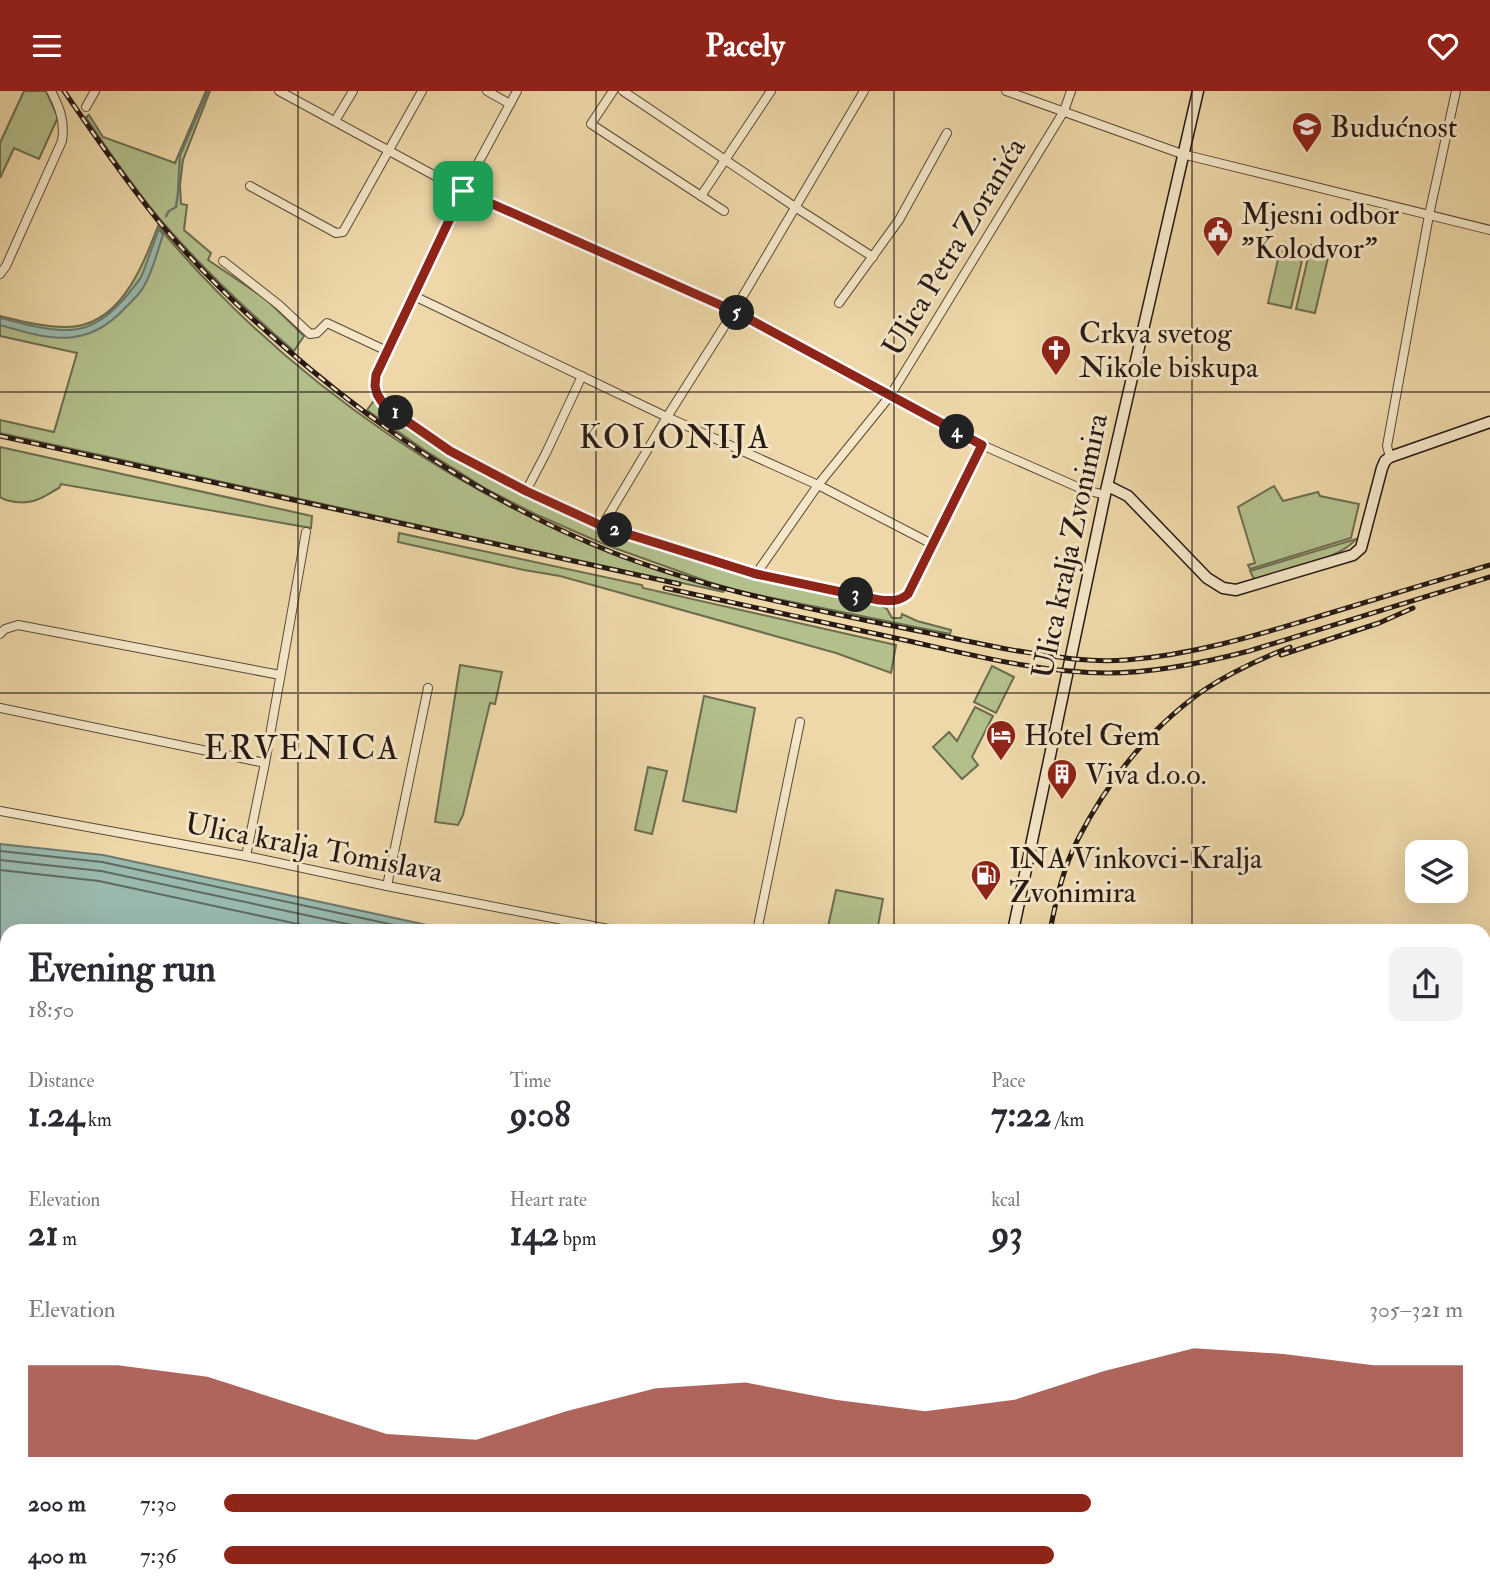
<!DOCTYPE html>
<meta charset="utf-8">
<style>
body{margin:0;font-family:"IM FELL Double Pica",serif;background:#f2f2f3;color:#2b2b33;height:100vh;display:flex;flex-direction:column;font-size:26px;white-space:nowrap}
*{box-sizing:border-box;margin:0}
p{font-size:23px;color:#7c7c81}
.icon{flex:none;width:38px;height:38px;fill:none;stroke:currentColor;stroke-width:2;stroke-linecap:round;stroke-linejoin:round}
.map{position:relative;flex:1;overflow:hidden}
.drawer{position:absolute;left:0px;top:833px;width:1491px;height:672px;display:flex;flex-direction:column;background:#fff;border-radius:21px 21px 0 0;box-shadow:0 7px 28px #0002}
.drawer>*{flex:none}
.buttons{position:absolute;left:1405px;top:749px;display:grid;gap:14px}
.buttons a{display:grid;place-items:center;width:63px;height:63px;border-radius:14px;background:#fff;box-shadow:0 7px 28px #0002;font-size:35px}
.pin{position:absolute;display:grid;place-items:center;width:60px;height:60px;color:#fff;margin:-30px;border-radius:14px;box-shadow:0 4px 10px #0006}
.km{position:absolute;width:35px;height:35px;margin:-18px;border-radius:50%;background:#222;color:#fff;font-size:19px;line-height:35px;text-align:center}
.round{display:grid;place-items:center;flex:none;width:74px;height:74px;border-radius:14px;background:#f2f2f3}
.head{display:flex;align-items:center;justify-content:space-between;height:119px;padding:0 28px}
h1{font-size:38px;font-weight:800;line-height:52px}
.metrics{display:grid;grid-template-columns:repeat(3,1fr);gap:10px;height:119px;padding:7px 28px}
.metrics div{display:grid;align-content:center}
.metrics b{font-size:35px;font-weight:800}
.metrics small{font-size:19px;font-weight:400}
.metrics p{font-size:19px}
.chart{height:196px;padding:14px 28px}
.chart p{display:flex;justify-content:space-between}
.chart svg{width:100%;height:126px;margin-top:7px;fill:#8f2418;opacity:.7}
ul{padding:0 28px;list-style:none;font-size:23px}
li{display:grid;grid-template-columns:112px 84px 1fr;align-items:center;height:52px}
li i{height:18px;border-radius:9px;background:#8f2418}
header{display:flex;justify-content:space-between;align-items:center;height:91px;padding:0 28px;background:#8f2418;color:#fff;font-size:32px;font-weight:800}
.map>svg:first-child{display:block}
</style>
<header><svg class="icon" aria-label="menu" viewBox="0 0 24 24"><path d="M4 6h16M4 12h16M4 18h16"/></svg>Pacely<svg class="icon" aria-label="heart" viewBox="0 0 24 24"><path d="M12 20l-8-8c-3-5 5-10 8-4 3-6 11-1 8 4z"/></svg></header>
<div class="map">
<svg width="1490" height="1505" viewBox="0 0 1490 1505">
<rect width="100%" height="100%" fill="#eed8a9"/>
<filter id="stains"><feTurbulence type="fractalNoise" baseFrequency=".00286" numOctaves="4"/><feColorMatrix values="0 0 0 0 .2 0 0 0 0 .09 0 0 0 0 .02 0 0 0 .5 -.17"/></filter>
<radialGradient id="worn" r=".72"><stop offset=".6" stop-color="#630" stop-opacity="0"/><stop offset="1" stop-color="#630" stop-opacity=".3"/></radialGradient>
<g fill="#b3c08c" stroke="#6c6c50" stroke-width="2">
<polygon points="24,0 46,0 58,26 39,68 14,57 0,87 0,52"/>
<path d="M206 0H210L183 69 180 94 181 113 187 114 184 139 211 162 208 169 266 208 304 245 294 260C246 219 200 175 159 127 133 95 109 61 86 26L89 24 103 46 175 72Z"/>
<path d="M158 135C289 293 473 418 668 482 687 488 705 495 724 500L723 501 0 342V329L54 341 77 262 0 245V225C21 230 43 236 65 236 119 237 142 177 158 135Z"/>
<polygon points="1311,154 1330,158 1315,222 1296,218"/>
<polygon points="1280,160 1303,165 1291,217 1268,212"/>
<polygon points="376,307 446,362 526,404 692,469 753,488 880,514 887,518 892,527 901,527 902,523 917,530 951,539 950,543 743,501 709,491 606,454 535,423 488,399 426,360 367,319"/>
<path d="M0 356 312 425 311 437 61 393 59 397C51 401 42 408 33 410 23 413 8 411 0 406Z"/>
<polygon points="1274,395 1283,410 1318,401 1320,405 1359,413 1351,447 1250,478 1248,474 1255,472 1238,416"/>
<polygon points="399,442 642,494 643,497 896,554 891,582 836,562 560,485 524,479 398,451"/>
<path d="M1356 448C1341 468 1280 481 1254 488L1250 480Z"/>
<polygon points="460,574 502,581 495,613 490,612 463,724 458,734 435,731"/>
<polygon points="992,575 1014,586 996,622 974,611"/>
<polygon points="704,605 755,617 736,721 683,710"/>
<polygon points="975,616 993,625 972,666 978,674 962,688 933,656 949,641 957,650"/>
<polygon points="648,676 667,680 652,743 635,739"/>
<polygon points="836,799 883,808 877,840 827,840"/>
</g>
<g fill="#9ab9ad" stroke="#6c796f" stroke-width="2">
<path d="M159 138 163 144C157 161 153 180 144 195 140 203 132 210 126 216 87 259 50 249 0 234V227C22 232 47 240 70 239 95 238 114 220 129 202 133 196 139 191 142 184 148 169 153 153 159 138Z"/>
<polygon points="0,753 103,764 427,834 473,840 7,840 7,1050 0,1047"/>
</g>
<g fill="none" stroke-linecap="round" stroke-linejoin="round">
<g stroke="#606960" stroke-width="2">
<polyline points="0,760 102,771 422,840"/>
<polyline points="0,769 101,780 380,840"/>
<polyline points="0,779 99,790 330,840"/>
</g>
<polyline stroke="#6c796f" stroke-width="2.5" points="166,125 169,120 176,116 178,102 180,64 208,0"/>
<g stroke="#584938" stroke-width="10">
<g id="street">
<polyline points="279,0 463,100 734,220 982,354 1082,398 1105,404"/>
<polyline points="487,0 510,13"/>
<path d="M517 0 463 100 376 284C375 292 375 298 378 305 386 320 413 335 428 344 539 420 675 466 806 494 834 500 862 507 890 510L902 509 908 503 982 354"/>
<polyline points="613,0 591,33 724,120"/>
<polyline points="623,0 795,116 873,166"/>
<polyline points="1006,0 1182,63 1490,139"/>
<polyline points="86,16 95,0"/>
<polyline points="335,30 353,0"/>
<polyline points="250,95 336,142 343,141 422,0"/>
<polyline points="701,105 771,0"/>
<polyline points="223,170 279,214 310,243 317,242 327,232 387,260"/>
<path d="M0 183 6 175 62 50C65 31 60 17 51 0"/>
<polyline points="414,205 667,326 818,394 934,454"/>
<polyline points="839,212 899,129 947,42"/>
<polyline points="1390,366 1387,355 1429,124 1456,0"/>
<polyline points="526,400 546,362 582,285"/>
<polyline points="602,435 667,326 734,220 864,0"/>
<polyline points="756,483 818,394 890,305 1064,20 1071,0"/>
<polyline points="0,543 5,538 18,534 280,584"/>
<polyline points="0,617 265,672"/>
<polyline points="0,720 246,765 387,795 619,840"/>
<polyline points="246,765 265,672 306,441"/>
<polyline points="387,795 428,597"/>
<polyline points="757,840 800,631"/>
<polyline points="1484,1469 1490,1472"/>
<polyline points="518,1505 519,1498"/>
<polyline points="1096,1505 1100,1498"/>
<polyline points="1269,1505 1273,1498"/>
<polyline points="1345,1505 1347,1498"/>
</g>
</g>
<g stroke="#261913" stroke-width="13">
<g id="secondary">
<polyline points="1108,395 1128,405 1207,487 1223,497 1236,499 1353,464 1361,457 1382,377 1385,370 1390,366 1490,331"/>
<polyline points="1013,840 1105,404 1198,0"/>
<polyline points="1484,1213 1490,1215"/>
<polyline points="889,1505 891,1498"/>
</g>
</g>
<use href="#street" stroke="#f4e6c7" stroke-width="8"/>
<use href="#secondary" stroke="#f4e6c7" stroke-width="10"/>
<g stroke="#261913" stroke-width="5">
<g id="rail">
<path d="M64 0C95 45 126 90 160 132 197 176 239 217 282 254 381 341 491 413 614 462 701 496 792 514 883 533 926 541 969 551 1012 559 1050 565 1087 572 1126 569 1192 564 1254 545 1317 526 1375 508 1432 491 1490 474"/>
<polyline points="0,345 679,493"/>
<path d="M665 497C746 514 827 532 909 550 972 564 1042 582 1108 582 1155 582 1203 572 1249 560L1490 486"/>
<polyline points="1281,564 1379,532 1413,517"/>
<path d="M1050 840C1056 809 1063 777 1078 748 1108 690 1150 637 1204 599 1231 581 1260 568 1290 556"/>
<polyline points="1052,1498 1056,1505"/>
<polyline points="954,1505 955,1498"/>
</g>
</g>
<use href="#rail" stroke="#f4e6c7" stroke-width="2.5" stroke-dasharray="8" stroke-linecap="butt"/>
</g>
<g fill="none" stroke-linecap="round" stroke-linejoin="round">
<g stroke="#fff" stroke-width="14">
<path id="route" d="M463 100 734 220 982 354 908 503C899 511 890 510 879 509L756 483 602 435 526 400 450 360 398 324 382 311 377 303 375 295 376 284Z"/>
</g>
<use href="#route" stroke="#8f2418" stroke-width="9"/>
</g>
<path fill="none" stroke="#261913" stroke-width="2" stroke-opacity="0.55" d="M298 0V840M596 0V840M894 0V840M1192 0V840M0 301H1490M0 602H1490M0 903H7M1484 903H1490M0 1204H7M1484 1204H1490M298 1498V1505M596 1498V1505M894 1498V1505M1192 1498V1505"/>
<defs>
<g id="school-pin" transform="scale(1.575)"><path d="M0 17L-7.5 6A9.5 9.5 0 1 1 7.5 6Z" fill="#8f2418" stroke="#f4e6c7"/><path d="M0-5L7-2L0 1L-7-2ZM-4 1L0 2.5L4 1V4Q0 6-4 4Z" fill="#fff"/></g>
<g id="civic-pin" transform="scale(1.575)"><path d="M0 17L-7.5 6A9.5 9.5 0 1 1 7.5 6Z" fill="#8f2418" stroke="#f4e6c7"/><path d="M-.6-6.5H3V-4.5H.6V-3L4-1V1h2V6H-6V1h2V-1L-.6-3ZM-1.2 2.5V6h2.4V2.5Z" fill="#fff"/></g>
<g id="church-pin" transform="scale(1.575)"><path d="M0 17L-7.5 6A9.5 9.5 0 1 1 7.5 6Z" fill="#8f2418" stroke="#f4e6c7"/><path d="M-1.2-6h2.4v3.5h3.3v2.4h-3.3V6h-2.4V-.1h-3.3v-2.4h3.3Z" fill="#fff"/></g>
<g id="hotel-pin" transform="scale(1.575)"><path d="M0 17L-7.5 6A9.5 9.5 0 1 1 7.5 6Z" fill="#8f2418" stroke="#f4e6c7"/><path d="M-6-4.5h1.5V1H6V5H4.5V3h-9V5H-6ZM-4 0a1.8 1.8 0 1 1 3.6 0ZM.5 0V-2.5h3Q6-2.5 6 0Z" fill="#fff"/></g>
<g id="building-pin" transform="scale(1.575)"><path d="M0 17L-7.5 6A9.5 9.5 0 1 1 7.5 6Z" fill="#8f2418" stroke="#f4e6c7"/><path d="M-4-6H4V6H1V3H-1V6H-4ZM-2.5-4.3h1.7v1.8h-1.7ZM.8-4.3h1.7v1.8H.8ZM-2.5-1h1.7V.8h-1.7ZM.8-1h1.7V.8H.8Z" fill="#fff"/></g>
<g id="fuel-pin" transform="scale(1.575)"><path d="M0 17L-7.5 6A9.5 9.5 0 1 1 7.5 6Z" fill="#8f2418" stroke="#f4e6c7"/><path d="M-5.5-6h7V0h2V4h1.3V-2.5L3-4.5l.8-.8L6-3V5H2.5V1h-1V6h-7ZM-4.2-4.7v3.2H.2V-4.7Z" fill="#fff"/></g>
</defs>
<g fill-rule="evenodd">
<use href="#school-pin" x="1307" y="36"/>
<use href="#civic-pin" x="1218" y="140"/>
<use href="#church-pin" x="1056" y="259"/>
<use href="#hotel-pin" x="1001" y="644"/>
<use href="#building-pin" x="1062" y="683"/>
<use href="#fuel-pin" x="986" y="784"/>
</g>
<g text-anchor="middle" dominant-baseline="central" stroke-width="6" stroke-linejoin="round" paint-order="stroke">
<g font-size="30" fill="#261913" stroke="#f4e6c7" text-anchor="start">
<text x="1330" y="36">Budućnost</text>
<text x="1241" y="123">Mjesni odbor<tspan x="1241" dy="34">"Kolodvor"</tspan></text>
<text x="1079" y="242">Crkva svetog<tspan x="1079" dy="34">Nikole biskupa</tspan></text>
<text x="1024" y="644">Hotel Gem</text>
<text x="1085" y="683">Viva d.o.o.</text>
<text x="1009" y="767">INA Vinkovci-Kralja<tspan x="1009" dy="34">Zvonimira</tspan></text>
</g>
<g font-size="30" fill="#261913" stroke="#f4e6c7">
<text transform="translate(954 156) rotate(-59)">Ulica Petra Zoranića</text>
<text transform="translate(1070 455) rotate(-78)">Ulica kralja Zvonimira</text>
<text transform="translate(314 757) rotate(11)">Ulica kralja Tomislava</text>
</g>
<g font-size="33" letter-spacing="2" fill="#261913" stroke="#f4e6c7">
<text x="675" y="346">KOLONIJA</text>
<text x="302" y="657">ERVENICA</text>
</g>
</g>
<rect width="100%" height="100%" filter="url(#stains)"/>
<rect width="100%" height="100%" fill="url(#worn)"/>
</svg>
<div class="buttons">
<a><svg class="icon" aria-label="layers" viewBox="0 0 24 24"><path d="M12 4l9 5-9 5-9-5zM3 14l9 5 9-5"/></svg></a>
</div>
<div class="pin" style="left:463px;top:100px;background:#1e9e55"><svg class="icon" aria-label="arrive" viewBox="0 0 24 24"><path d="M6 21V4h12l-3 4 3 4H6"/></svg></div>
<b class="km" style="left:396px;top:322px">1</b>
<b class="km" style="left:615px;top:439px">2</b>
<b class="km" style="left:856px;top:504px">3</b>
<b class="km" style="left:957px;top:341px">4</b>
<b class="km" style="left:737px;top:222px">5</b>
<section class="drawer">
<div class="head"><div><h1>Evening run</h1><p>18:50</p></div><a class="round"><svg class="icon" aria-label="share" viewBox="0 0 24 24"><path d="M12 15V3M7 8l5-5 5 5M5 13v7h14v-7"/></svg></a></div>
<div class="metrics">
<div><p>Distance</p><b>1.24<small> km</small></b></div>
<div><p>Time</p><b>9:08</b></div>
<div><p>Pace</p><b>7:22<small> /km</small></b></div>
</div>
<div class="metrics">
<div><p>Elevation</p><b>21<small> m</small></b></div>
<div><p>Heart rate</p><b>142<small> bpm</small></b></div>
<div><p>kcal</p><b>93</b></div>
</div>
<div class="chart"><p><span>Elevation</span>305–321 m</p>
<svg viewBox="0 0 160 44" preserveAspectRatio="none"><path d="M0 44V12L10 12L20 16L30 26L40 36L50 38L60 28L70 20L80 18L90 24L100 28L110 24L120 14L130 6L140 8L150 12L160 12V44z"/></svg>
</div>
<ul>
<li><b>200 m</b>7:30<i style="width:70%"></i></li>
<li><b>400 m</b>7:36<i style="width:67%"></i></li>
</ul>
</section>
</div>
